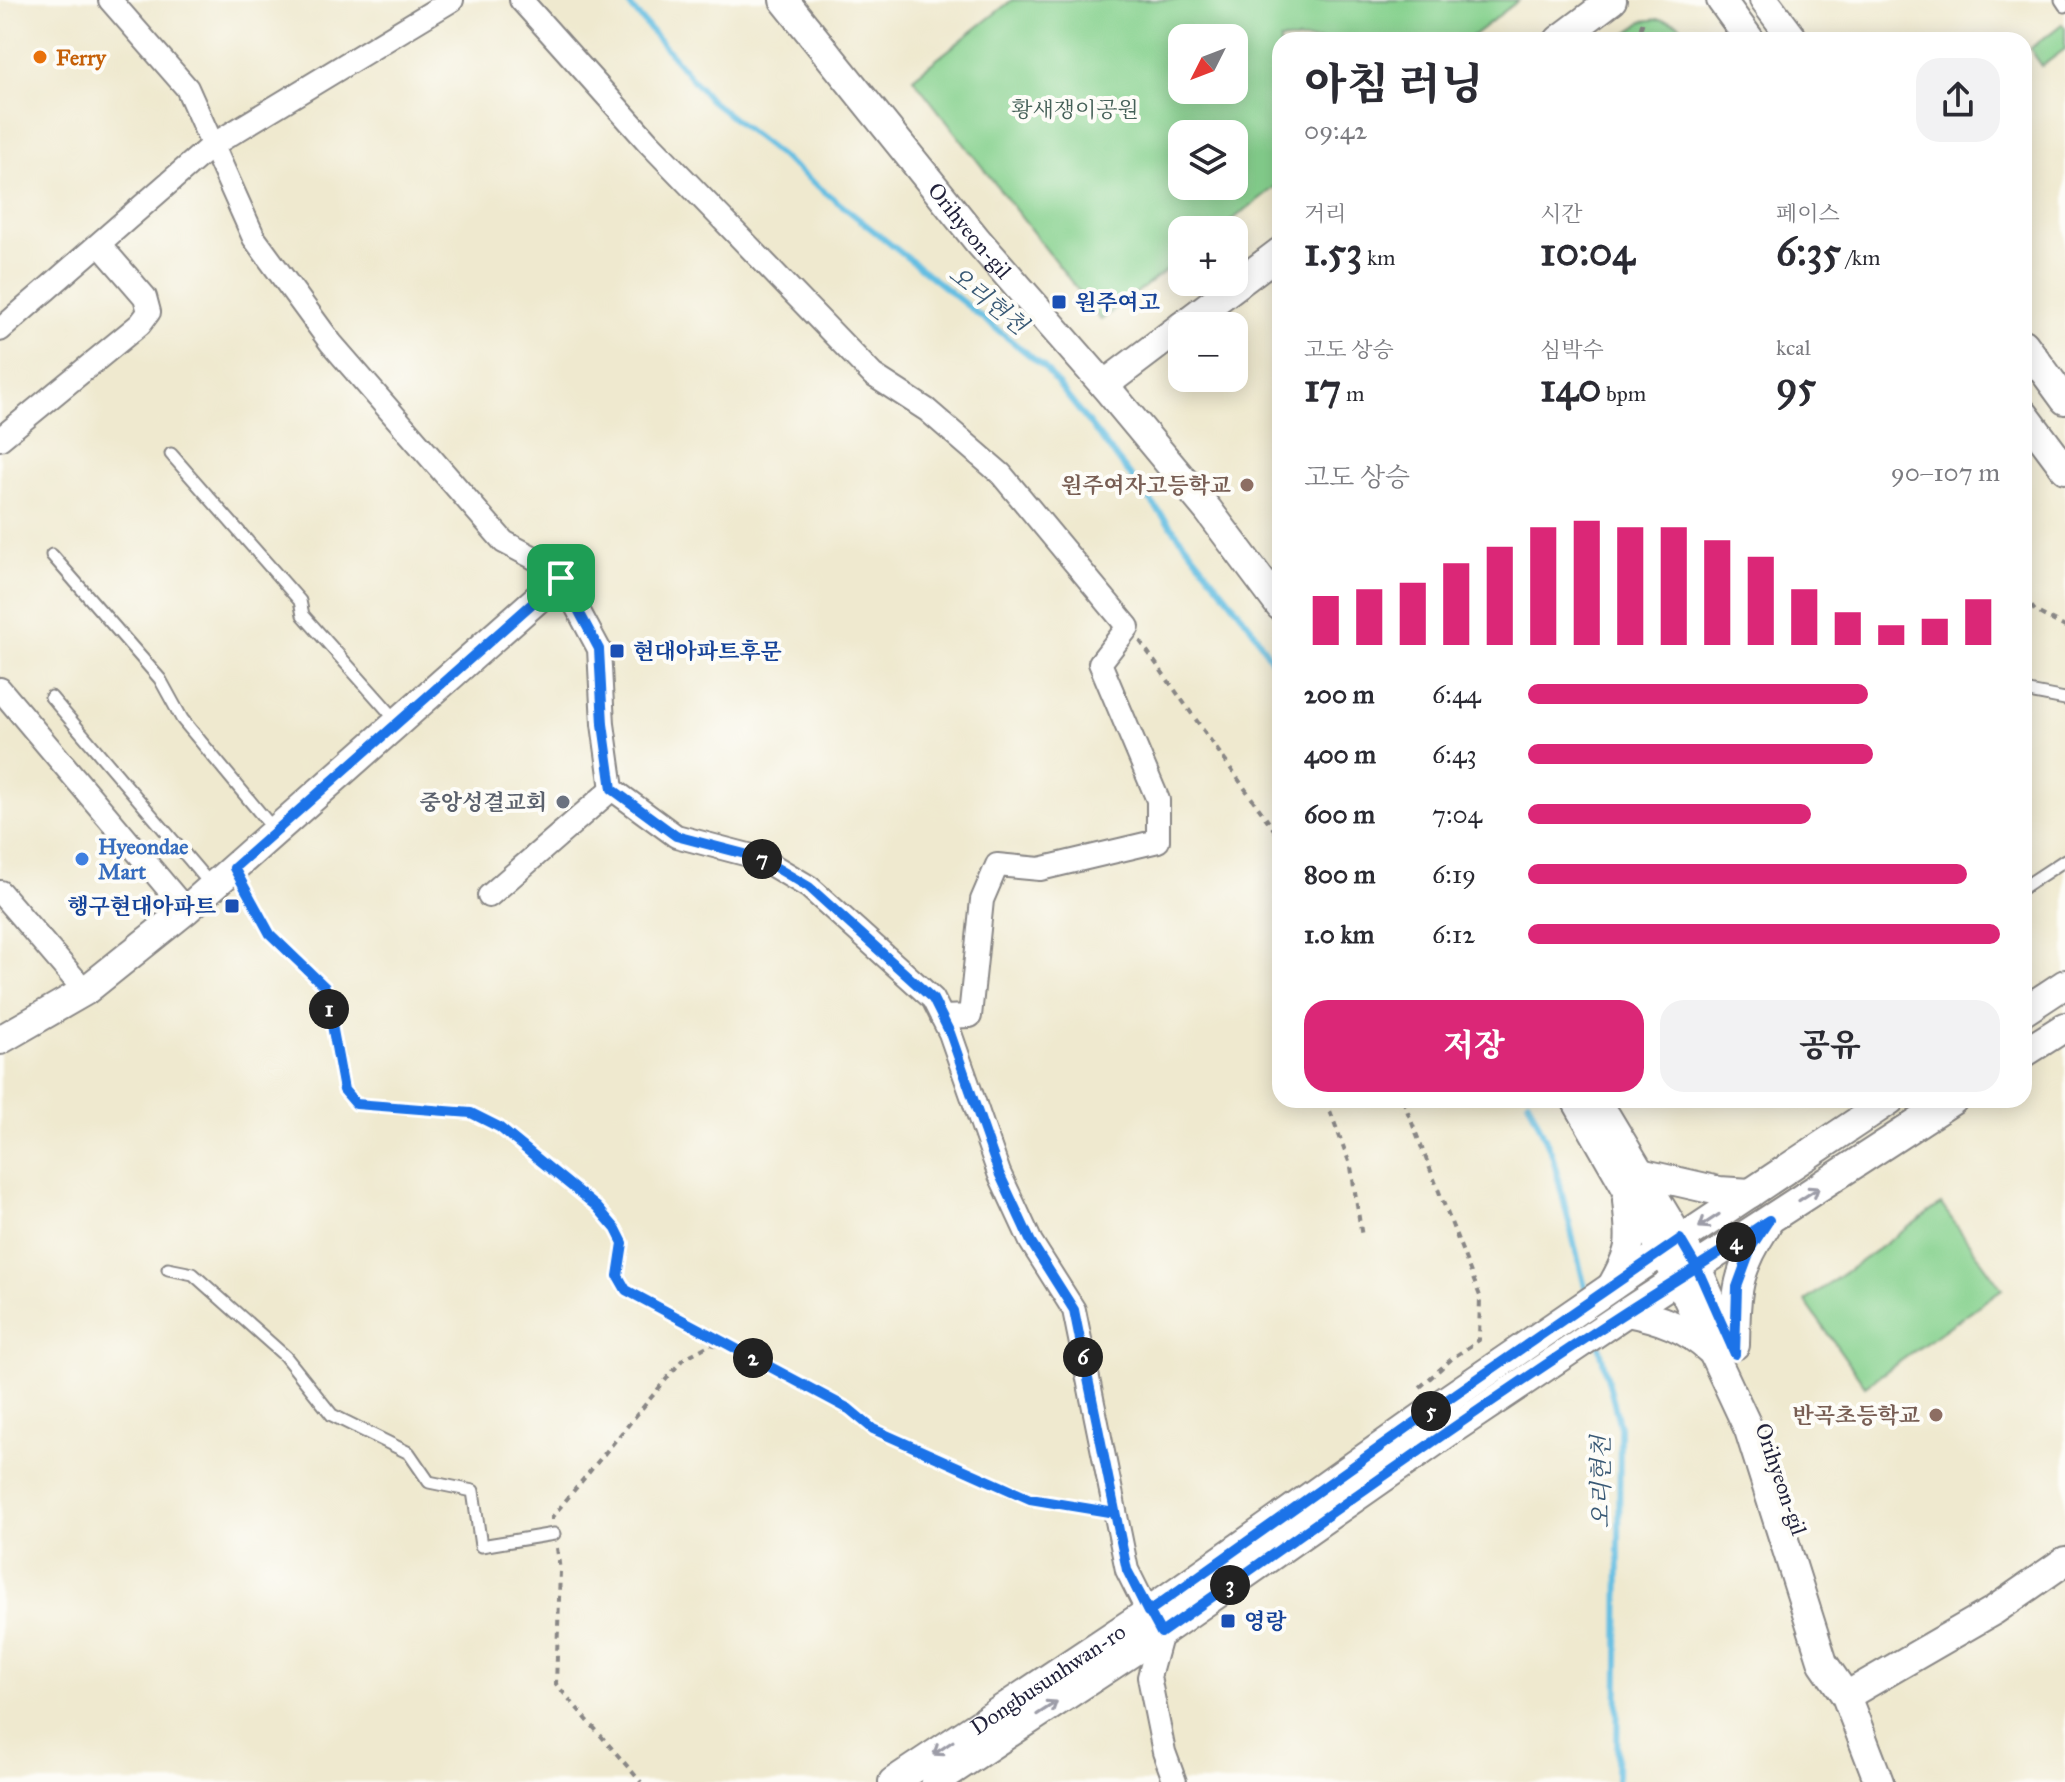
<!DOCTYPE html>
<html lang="ko">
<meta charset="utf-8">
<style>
body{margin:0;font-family:"IM FELL Great Primer","Noto Serif KR",serif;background:#f2f2f3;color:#2b2b33;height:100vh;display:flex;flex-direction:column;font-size:30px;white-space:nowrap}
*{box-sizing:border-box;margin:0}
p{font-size:26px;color:#7c7c81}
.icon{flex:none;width:44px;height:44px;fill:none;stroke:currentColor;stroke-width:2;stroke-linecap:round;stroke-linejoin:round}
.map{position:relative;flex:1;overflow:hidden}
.panel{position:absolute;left:1272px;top:32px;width:760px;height:1076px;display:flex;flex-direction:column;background:#fff;border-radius:24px;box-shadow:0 4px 20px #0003}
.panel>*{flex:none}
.needle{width:52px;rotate:228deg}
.buttons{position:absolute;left:1168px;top:24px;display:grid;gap:16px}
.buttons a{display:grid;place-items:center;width:80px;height:80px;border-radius:16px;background:#fff;box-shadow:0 4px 20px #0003;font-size:40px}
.pin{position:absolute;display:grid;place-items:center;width:68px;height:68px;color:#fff;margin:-34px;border-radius:16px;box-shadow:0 4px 12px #0006}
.km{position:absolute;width:40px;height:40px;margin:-20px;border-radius:50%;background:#222;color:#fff;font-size:22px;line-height:40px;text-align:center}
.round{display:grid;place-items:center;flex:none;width:84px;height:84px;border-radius:24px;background:#f2f2f3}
.summary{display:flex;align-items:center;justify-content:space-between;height:136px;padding:0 32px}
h1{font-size:44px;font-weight:800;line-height:60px}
.figures{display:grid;grid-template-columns:repeat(3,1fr);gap:12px;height:136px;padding:8px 32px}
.figures div{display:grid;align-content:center}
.figures b{font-size:40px;font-weight:800}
.figures small{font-size:22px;font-weight:400}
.figures p{font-size:22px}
.chart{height:224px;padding:16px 32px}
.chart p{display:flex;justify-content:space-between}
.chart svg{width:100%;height:144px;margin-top:8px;stroke:#db2777;stroke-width:6}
.button{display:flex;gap:16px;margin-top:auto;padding:16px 32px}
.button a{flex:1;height:92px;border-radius:24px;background:#db2777;color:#fff;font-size:32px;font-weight:800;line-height:92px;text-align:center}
.button a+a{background:#f2f2f3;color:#2b2b33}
ul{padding:0 32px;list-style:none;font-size:26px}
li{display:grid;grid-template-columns:128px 96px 1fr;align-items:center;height:60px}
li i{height:20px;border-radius:10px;background:#db2777}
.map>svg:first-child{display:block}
</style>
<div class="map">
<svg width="2065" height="1782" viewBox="0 0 2065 1782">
<rect width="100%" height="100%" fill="#fdfcf7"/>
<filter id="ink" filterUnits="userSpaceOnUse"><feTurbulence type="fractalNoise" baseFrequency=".0125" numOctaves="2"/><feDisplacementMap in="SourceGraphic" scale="16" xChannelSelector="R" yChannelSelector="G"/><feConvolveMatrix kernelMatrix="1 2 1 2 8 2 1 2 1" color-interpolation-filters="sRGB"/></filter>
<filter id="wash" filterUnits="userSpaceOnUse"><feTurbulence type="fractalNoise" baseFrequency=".006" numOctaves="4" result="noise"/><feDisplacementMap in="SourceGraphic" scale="32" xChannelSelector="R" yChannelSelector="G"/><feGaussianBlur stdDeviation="1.8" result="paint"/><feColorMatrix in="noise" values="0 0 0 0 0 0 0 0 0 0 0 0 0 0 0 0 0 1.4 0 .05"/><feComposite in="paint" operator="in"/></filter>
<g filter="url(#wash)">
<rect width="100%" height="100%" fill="#efe9cf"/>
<g fill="#87d28f" stroke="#547a65" stroke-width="2" fill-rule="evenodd">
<path d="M1012 0H1519L1467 40H1280V183L1219 230H1182V258L1101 320 913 78ZM1182 38H1234V90H1182ZM1182 134H1234V186H1182Z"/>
<polygon points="1660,19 1677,23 1697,40 1619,40 1643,21"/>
<polygon points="2062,24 2065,28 2065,49 2042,66 2030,49"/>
<polygon points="1941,1204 2002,1289 1865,1386 1805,1301"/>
</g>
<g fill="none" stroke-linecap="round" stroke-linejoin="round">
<g stroke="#64bee2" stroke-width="6">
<polyline points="625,0 710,100 1044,367 1249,624 1280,674"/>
<polyline points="1528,1100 1552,1154 1587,1295"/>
<polyline points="1598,1341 1620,1427 1617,1782"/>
</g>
</g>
</g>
<g filter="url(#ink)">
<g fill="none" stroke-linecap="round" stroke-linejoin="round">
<g stroke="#888685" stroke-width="15">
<g id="service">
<polyline points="2061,0 2065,6"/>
<polyline points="171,454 300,601 303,615 398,722"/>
<polyline points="52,555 160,679 182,719 275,831"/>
<polyline points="2024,691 2065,699"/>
<polyline points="51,697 212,886"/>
<polyline points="2024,887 2065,860"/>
<polyline points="168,1269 193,1274 285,1356 332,1415 409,1453 429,1482 473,1491 481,1546 554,1534"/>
</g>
</g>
<g stroke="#888685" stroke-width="26">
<g id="minor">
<polyline points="110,0 187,88 254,238 331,343 504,542 540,561 561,578 599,649 603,724 612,789 676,836 760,858 809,887 933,999 950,1033 999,1173 1031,1242 1074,1310 1127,1570 1148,1612"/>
<polyline points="521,0 649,143 873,375 927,410 1001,474 1128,627 1100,663 1158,800 1158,841 1040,869 997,865 982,900 970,1016 942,1017"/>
<polyline points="0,330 211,146 452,0"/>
<polyline points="0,439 140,324 149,312 145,297 100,245"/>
<polyline points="0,689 186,910"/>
<polyline points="0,892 85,991"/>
<polyline points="489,896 612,789"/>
<polyline points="1161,1633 1149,1677 1164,1752 1175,1782"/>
</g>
</g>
<g stroke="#888685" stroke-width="32">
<g id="tertiary">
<path id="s1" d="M784 0 977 240 1104 385 1208 510 1280 606"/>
<polyline points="1721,0 1750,40"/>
<polyline points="1764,0 1794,40"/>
<polyline points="1559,40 1612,0"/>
<polyline points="1182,326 1280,252"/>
<polyline points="2024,344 2065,400"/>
<polyline points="1104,385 1182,326"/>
<polyline points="2024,414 2065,469"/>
<polyline points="2024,1011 2065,984"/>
<polyline points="0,1040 85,991 186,910 561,578"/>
<polyline points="2024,1053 2065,1027"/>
<polyline points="1576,1100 1679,1280 1749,1430 1823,1663 1846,1696 1879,1782"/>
<polyline points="1606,1116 1697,1268 1730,1343"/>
<polyline points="1640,1173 1719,1191 1751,1193"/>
<path d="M1612 1286C1634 1246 1631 1243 1627 1200"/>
<path d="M1627 1312C1659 1318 1687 1328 1711 1351"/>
<path d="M1735 1345C1736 1292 1736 1272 1766 1226"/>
<polyline points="1846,1696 1993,1611 2065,1561"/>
<path id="s2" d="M893 1782 1148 1612 1438 1406 1662 1252 1890 1100"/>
<polyline points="935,1782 1161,1633 1453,1429 1627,1312 1953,1100"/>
</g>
</g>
<g stroke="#888685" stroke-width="4" stroke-dasharray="6 6" stroke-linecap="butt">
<polyline points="1693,35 1693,40"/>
<polyline points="1637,40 1643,21"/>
<polyline points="2024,596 2035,611 2065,627"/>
<polyline points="1140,641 1280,838"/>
<polyline points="245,888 270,934 325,987 344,1090 356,1104 471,1113 499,1127 597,1207 616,1229 623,1243 618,1276 626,1290 849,1409 873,1429 1030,1499 1093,1509"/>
<polyline points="1326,1100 1351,1167 1362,1237"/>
<polyline points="1403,1100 1480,1296 1479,1340 1454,1357 1420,1387"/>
<polyline points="552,1520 552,1517 683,1359 711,1344 733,1350"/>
<polyline points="557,1548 560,1571 556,1684 641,1782"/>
</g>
<use href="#service" stroke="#fff" stroke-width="11"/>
<use href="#minor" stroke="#fff" stroke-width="22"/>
<use href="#tertiary" stroke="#fff" stroke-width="28"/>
</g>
<defs><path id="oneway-shaft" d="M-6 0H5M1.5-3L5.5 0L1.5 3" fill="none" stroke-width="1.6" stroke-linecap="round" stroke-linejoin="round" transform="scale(2)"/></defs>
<g stroke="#9c9ca7">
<use href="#oneway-shaft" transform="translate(1809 1194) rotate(-33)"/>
<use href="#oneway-shaft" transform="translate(1709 1221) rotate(147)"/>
<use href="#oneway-shaft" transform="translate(1047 1708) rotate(-33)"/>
<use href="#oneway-shaft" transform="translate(943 1748) rotate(146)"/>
</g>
</g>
<g fill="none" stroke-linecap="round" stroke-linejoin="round" filter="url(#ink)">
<g stroke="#fff" stroke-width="16">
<path id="route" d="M561 578 234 868 270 934 325 987 344 1090 356 1104 471 1113 499 1127 597 1207 616 1229 623 1243 618 1276 626 1290 849 1409 873 1429 1030 1499 1115 1513 1127 1570 1161 1633C1315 1525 1468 1414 1626 1312 1674 1281 1722 1252 1769 1220L1752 1246 1737 1287 1735 1354 1697 1268 1680 1239 1438 1406 1148 1612 1127 1570 1074 1310 1031 1242 999 1173 950 1033 933 999 809 887 760 858 676 836 612 789 603 724 599 649 561 578"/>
</g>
<use href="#route" stroke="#1a73e8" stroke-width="10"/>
</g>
<circle fill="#e8710a" stroke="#fdfcf7" stroke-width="3" cx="40" cy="57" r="8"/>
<g fill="#1a4fb4" stroke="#fdfcf7" stroke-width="3">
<rect x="1051" y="294" width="16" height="16" rx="4"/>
<rect x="609" y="643" width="16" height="16" rx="4"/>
<rect x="224" y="898" width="16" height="16" rx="4"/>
<rect x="1220" y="1613" width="16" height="16" rx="4"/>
</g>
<g fill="#8d6e63" stroke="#fdfcf7" stroke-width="3">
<circle cx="1247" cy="485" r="8"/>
<circle cx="1936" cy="1415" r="8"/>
</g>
<circle fill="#6b7280" stroke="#fdfcf7" stroke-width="3" cx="563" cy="802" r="8"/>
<circle fill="#3f7fe0" stroke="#fdfcf7" stroke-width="3" cx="82" cy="859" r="8"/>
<g text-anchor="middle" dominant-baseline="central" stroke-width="8" stroke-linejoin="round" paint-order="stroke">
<g font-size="22" font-weight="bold" fill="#c56008" stroke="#fdfcf7" text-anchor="start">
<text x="56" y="57">Ferry</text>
</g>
<g font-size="22" fill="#456058" stroke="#fdfcf7">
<text x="1075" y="109">황새쟁이공원</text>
</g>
<g font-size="22" fill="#22223b" stroke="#fdfcf7">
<text stroke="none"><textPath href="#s1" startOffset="296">Orihyeon-gil</textPath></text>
<text transform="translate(1781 1479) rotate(71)">Orihyeon-gil</text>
<text stroke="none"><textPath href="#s2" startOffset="186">Dongbusunhwan-ro</textPath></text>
</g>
<g font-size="22" font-weight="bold" fill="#164399" stroke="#fdfcf7" text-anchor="start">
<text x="1075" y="302">원주여고</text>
<text x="633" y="651">현대아파트후문</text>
<text x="216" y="906" text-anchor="end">행구현대아파트</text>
<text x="1244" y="1621">영랑</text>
</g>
<g font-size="22" font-weight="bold" fill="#785e54" stroke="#fdfcf7" text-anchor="end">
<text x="1231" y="485">원주여자고등학교</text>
<text x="1920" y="1415">반곡초등학교</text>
</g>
<g font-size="22" font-weight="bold" fill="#5b616d" stroke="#fdfcf7" text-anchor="end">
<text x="547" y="802">중앙성결교회</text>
</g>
<g font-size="22" font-weight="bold" fill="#366cbe" stroke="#fdfcf7" text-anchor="start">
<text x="98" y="846">Hyeondae<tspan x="98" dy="25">Mart</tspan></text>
</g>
<g font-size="24" font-style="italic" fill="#395975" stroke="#fdfcf7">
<text transform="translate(988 300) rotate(39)">오리현천</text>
<text transform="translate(1601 1482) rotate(-90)">오리현천</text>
</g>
</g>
</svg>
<div class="buttons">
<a><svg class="needle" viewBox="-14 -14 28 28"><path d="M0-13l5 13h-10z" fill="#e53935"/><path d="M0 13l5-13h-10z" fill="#7c7c81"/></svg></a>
<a><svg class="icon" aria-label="layers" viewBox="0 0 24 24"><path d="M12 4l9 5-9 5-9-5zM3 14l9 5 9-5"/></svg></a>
<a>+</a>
<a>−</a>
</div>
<div class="pin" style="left:561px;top:578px;background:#1e9e55"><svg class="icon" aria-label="arrive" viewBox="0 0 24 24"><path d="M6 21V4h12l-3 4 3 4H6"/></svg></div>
<b class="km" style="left:329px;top:1009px">1</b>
<b class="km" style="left:753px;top:1358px">2</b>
<b class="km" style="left:1230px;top:1585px">3</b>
<b class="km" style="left:1736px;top:1242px">4</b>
<b class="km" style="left:1431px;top:1411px">5</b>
<b class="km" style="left:1083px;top:1357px">6</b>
<b class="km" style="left:762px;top:859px">7</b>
<section class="panel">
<div class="summary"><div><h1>아침 러닝</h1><p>09:42</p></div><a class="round"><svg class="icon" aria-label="share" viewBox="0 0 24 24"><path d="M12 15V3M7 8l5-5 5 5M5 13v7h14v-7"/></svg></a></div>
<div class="figures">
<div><p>거리</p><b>1.53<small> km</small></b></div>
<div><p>시간</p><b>10:04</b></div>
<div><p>페이스</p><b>6:35<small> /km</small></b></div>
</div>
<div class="figures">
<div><p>고도 상승</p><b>17<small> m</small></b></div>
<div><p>심박수</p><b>140<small> bpm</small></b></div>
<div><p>kcal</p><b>95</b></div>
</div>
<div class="chart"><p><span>고도 상승</span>90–107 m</p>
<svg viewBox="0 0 160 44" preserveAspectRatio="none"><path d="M5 44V29M15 44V27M25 44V25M35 44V19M45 44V14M55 44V8M65 44V6M75 44V8M85 44V8M95 44V12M105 44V17M115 44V27M125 44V34M135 44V38M145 44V36M155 44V30"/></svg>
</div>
<ul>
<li><b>200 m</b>6:44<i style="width:72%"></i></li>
<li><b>400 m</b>6:43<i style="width:73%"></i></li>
<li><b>600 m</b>7:04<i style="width:60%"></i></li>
<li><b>800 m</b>6:19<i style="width:93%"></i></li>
<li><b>1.0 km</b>6:12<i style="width:100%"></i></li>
</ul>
<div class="button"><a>저장</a><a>공유</a></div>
</section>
</div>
